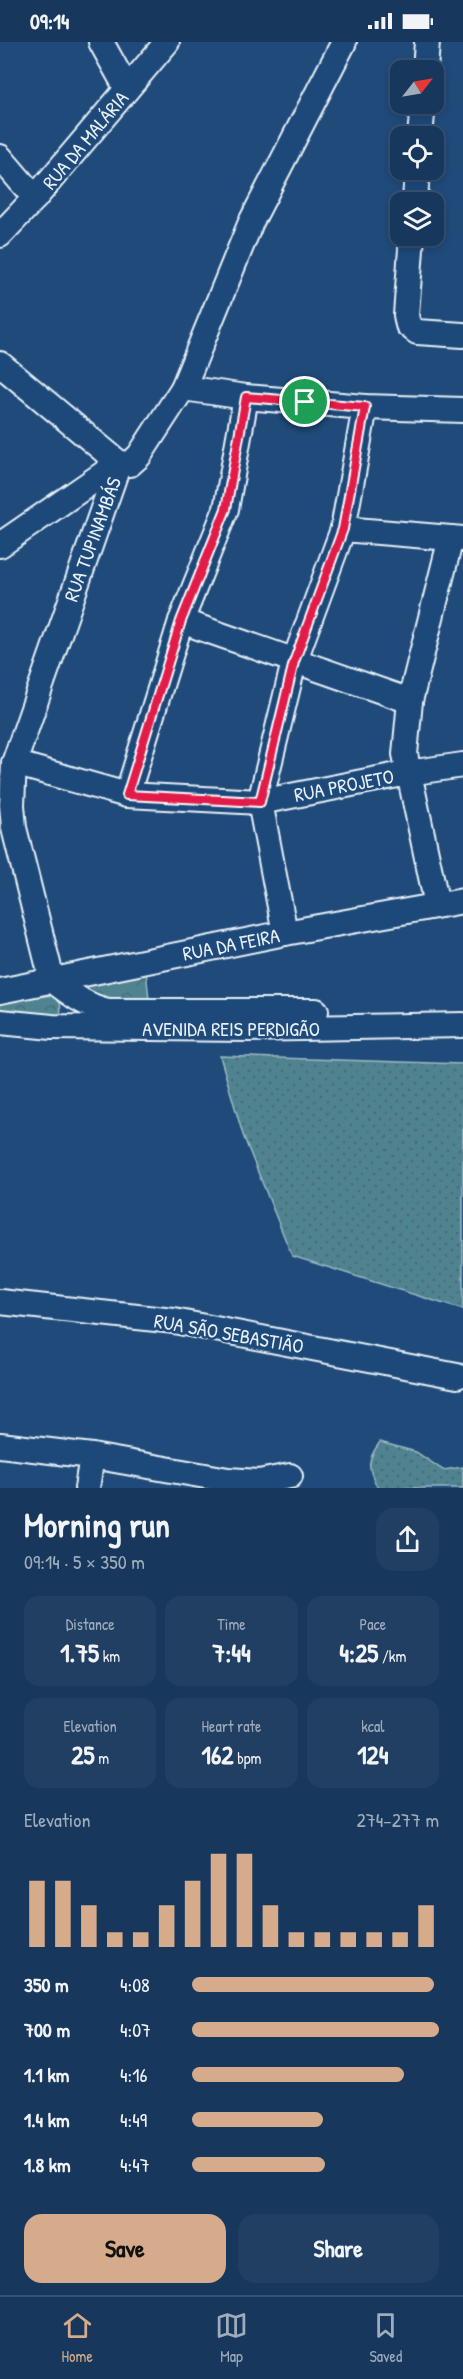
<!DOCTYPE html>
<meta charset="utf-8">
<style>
body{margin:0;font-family:"Patrick Hand",sans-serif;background:#203f62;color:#f1f3f6;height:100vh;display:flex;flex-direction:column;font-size:22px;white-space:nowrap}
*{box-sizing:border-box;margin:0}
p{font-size:20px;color:#9eacbb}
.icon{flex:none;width:33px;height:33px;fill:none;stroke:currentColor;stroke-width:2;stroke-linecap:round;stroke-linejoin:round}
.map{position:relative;height:1446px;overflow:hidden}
.details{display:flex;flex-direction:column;background:#17385c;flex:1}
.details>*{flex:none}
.needle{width:39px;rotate:59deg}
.tools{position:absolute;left:390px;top:18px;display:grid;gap:12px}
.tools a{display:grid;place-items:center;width:54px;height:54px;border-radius:12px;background:#17385c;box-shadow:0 3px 9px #0003,0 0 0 2px #365272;font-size:30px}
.pin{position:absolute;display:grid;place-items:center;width:51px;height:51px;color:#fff;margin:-26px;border:3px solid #fff;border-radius:50%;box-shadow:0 2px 6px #0007}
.round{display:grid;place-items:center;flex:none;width:63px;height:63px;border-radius:18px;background:#203f62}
.overview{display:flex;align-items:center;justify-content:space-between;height:102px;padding:0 24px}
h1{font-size:33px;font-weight:700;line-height:45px}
.stats{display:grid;grid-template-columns:repeat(3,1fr);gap:9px;height:102px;padding:6px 24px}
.stats div{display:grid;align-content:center;border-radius:15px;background:#203f62;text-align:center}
.stats b{font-size:26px;font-weight:700}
.stats small{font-size:16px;font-weight:400}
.stats p{font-size:16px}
.chart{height:168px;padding:12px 24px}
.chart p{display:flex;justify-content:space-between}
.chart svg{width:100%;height:108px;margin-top:6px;stroke:#d6ab8b;stroke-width:6}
.primary-button{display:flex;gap:12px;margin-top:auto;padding:12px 24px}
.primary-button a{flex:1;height:69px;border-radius:18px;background:#d6ab8b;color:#111;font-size:24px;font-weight:700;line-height:69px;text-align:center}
.primary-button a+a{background:#203f62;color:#f1f3f6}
ul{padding:0 24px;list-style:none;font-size:20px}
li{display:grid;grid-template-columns:96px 72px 1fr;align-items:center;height:45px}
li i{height:15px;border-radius:8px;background:#d6ab8b}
.status{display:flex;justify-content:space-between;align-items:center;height:42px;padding:0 30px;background:#17385c;direction:ltr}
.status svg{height:16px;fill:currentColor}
.menu{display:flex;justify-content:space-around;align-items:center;height:84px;border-top:2px solid #365272;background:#17385c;font-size:16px;color:#9eacbb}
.menu a{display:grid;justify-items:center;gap:3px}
.menu .on{color:#d6ab8b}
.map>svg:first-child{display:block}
</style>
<div class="status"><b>09:14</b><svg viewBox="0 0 49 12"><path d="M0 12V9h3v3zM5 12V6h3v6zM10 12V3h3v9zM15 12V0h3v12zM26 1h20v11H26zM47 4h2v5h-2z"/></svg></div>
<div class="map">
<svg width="463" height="1446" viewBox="0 0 463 1446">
<defs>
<pattern id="grass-dots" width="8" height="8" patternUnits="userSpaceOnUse" patternTransform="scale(1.5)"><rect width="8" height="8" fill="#508390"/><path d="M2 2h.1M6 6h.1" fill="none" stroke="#4c6b74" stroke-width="1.8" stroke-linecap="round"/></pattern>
<pattern id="park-crowns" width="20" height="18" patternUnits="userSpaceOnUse" patternTransform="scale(1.5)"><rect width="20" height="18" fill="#508390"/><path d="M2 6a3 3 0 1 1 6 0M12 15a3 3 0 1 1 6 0" fill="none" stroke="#4c6b74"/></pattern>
</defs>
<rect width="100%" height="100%" fill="#1f4a7a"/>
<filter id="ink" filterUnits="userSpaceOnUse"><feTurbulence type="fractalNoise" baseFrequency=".0167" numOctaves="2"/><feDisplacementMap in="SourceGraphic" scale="12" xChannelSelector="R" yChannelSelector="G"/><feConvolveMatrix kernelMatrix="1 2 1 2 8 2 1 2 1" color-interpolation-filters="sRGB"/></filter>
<g filter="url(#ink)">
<g fill="url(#grass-dots)" stroke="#9cbac4" stroke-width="1.5">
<polygon points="220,1014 463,1022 463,1268 292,1214 243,1093"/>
<path d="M380 1400 416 1410 443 1428 463 1425V1446H378C367 1426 366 1419 380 1400Z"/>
</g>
<g fill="url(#park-crowns)" stroke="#9cbac4" stroke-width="1.5">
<polygon points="146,929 149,957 89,955 75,938"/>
<polygon points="60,952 61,979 0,970 0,960"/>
</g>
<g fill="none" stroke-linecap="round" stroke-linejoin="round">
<g stroke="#e8f1f8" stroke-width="28">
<g id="minor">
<polyline points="101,0 127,47"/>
<polyline points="425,28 427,0"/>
<polyline points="420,94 423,62"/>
<polyline points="0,115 35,156"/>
<polyline points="415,160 417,128"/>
<polyline points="0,193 35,156 167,0"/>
<polyline points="412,194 406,273 408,283 417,290 463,293"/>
<polyline points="0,322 119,421"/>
<polyline points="183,346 246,355 365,365 463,368"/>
<polyline points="119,421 130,422 139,414 183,346 251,180 344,0"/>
<polyline points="343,487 463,497"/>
<polyline points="0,503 119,421"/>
<polyline points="181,579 410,659"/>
<polyline points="14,721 127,753 260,760 408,731 463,723"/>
<polyline points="127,753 181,579 226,467 246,355"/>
<polyline points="437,863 405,712 410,659 451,496"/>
<polyline points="285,891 260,760 294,620 343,487 365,365"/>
<polyline points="52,938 14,786 12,763 14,721 119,421"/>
<path d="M52 938C70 951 86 965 109 969H316"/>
<polyline points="0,949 285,891 463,859"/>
<polyline points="0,980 52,985 248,987 463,983"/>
<polyline points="0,1260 174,1279 457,1334"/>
<polyline points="0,1403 92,1414 228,1438 259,1440 290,1434"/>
<polyline points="87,1446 92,1414"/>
</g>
</g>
<use href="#minor" stroke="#1f4a7a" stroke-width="24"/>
</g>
</g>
<g fill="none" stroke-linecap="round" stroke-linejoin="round" filter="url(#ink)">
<g stroke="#fff" stroke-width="12">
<polygon id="route" points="246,355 365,365 343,487 294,620 260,760 127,753 181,579 226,467"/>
</g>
<use href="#route" stroke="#e11d48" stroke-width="8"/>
</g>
<g text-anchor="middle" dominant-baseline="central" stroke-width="5" stroke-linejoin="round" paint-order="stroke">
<g font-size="20" fill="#e8f1f8" stroke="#1f4a7a">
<text transform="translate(85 98) rotate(-50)">RUA DA MALÁRIA</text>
<text transform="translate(92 497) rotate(-70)">RUA TUPINAMBÁS</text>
<text transform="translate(344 743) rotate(-11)">RUA PROJETO</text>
<text transform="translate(231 902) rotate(-11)">RUA DA FEIRA</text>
<text x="231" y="986">AVENIDA REIS PERDIGÃO</text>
<text transform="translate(229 1291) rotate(10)">RUA SÃO SEBASTIÃO</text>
</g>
</g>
</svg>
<div class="tools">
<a><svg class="needle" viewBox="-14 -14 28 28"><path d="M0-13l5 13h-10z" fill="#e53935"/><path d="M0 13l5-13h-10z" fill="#9eacbb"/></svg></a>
<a><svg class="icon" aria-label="locate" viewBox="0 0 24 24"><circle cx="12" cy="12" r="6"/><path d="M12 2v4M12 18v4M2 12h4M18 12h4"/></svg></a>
<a><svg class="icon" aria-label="layers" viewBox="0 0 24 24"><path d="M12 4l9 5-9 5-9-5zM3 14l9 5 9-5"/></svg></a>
</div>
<div class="pin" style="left:305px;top:360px;background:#1e9e55"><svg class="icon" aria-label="arrive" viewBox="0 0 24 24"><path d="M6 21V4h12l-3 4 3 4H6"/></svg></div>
</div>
<section class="details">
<div class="overview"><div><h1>Morning run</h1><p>09:14 · 5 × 350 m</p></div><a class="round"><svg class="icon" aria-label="share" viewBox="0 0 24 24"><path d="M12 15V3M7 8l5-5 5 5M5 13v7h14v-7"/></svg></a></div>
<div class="stats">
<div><p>Distance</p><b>1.75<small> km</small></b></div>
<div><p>Time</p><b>7:44</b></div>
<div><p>Pace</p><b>4:25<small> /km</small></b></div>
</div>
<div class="stats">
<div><p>Elevation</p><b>25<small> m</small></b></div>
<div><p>Heart rate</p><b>162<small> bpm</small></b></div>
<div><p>kcal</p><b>124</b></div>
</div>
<div class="chart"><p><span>Elevation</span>274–277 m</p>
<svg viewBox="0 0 160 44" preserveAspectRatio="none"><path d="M5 44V17M15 44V17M25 44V27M35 44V38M45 44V38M55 44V27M65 44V17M75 44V6M85 44V6M95 44V27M105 44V38M115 44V38M125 44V38M135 44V38M145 44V38M155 44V27"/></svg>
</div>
<ul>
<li><b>350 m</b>4:08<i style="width:98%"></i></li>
<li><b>700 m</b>4:07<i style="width:100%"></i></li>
<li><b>1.1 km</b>4:16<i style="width:86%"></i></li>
<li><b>1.4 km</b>4:49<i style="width:53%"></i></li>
<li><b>1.8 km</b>4:47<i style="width:54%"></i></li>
</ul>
<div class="primary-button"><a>Save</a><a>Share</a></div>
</section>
<nav class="menu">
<a class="on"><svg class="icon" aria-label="home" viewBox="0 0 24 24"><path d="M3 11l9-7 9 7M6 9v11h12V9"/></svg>Home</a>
<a><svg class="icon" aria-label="map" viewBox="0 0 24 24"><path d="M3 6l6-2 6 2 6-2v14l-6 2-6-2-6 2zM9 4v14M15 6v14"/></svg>Map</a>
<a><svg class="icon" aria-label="saved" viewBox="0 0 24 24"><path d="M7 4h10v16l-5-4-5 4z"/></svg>Saved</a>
</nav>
